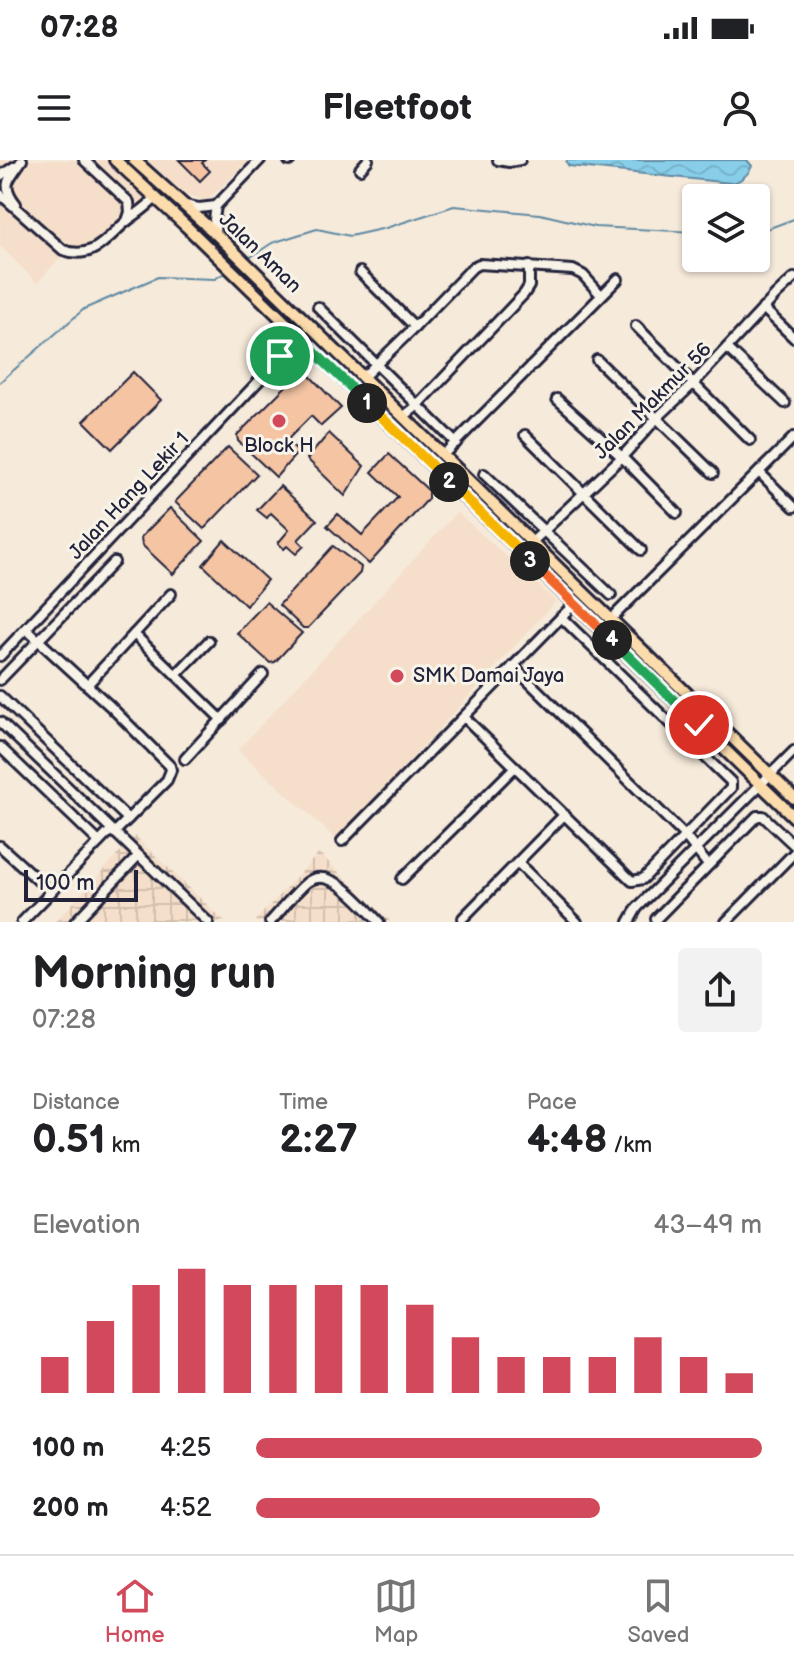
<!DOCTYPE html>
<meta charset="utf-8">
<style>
body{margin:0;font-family:"Balsamiq Sans",sans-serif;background:#f2f2f2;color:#202124;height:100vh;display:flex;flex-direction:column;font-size:30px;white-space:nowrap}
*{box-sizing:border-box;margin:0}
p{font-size:26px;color:#757577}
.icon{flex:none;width:44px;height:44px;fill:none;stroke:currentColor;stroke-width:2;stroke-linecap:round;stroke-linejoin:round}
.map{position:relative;height:762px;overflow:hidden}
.details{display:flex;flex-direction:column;background:#fff;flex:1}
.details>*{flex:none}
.fabs{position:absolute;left:682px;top:24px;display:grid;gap:16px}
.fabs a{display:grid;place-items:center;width:88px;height:88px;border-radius:8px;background:#fff;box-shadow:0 2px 6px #0004;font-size:40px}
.scale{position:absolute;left:24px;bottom:20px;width:114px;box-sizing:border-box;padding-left:8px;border:4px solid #22223b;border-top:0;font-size:22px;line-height:28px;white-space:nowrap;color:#22223b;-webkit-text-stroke:6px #f7f3e8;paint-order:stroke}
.pin{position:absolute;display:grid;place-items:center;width:68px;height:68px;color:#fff;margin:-34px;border:4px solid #fff;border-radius:50%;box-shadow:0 2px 8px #0007}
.km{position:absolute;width:40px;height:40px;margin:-20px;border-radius:50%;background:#222;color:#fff;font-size:22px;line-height:40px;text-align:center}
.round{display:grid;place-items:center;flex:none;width:84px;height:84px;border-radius:8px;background:#f2f2f2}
.headline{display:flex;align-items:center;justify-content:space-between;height:136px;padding:0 32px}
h1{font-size:44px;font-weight:700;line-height:60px}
.figures{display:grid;grid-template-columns:repeat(3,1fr);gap:12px;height:136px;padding:8px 32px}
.figures div{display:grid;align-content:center}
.figures b{font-size:40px;font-weight:700}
.figures small{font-size:22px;font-weight:400}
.figures p{font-size:22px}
.chart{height:224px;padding:16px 32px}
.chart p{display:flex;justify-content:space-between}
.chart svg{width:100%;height:144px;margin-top:8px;stroke:#d1495b;stroke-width:6}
ul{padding:0 32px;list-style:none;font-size:26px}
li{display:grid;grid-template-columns:128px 96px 1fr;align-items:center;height:60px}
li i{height:20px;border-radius:10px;background:#d1495b}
.status{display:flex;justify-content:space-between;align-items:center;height:56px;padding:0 40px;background:#fff;direction:ltr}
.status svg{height:22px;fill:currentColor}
header{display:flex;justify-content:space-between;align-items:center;height:104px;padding:0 32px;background:#fff;font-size:36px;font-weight:700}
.menu{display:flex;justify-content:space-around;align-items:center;height:112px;border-top:2px solid #e0e0e0;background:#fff;font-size:22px;color:#757577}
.menu a{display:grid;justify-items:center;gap:4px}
.menu .active{color:#d1495b}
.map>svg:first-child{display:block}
</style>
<div class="status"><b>07:28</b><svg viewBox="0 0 49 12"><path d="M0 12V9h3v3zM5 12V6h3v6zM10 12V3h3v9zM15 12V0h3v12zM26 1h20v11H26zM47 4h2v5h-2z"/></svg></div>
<header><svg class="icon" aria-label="menu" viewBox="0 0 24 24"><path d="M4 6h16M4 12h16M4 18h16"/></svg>Fleetfoot<svg class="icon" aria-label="person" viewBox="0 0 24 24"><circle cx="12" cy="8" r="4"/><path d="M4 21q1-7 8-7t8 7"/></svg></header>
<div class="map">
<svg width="794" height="762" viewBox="0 0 794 762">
<defs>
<pattern id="industrial-grid" width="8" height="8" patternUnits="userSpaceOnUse" patternTransform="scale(2)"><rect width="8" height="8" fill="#f5dfca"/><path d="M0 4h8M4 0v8" fill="none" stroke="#d2bfae"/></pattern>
<pattern id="water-waves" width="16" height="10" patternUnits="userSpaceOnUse" patternTransform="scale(2)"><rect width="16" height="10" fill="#88cee9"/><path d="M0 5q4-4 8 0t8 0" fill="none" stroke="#75b1c9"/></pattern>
</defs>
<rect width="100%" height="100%" fill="#f6eada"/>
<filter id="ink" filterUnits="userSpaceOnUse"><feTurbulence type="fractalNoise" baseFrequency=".0125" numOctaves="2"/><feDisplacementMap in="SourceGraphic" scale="16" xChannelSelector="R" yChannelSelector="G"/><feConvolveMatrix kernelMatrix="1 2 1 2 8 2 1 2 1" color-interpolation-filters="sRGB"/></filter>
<g filter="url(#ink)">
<g fill="#f5dfca">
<polygon points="0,0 108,0 155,47 106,87 91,96 71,98 62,96 37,123 0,86"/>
<polygon points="148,0 248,0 249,1 206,41 175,30 147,5"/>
<polygon points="457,352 556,441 337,680 238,590"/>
</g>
<g fill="url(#industrial-grid)">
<polygon points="135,676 225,762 55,762"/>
<polygon points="319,693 391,762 254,762"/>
</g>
<path fill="url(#water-waves)" stroke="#5f89a3" stroke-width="2" d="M568 0H747L752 6C749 14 739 23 730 23L569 6 566 2Z"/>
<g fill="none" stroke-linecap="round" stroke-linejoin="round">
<g stroke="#5f89a3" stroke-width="2">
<polyline points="756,73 794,59"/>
<polyline points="246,100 272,83 317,69 350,76 386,68 454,46 540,54 595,67 696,72"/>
<polyline points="0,222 84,149 158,117 215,119 227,111"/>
</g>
</g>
<g fill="#f4c4a3" stroke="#22223b" stroke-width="2">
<polygon points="179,0 205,0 202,3 210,11 200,21"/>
<polygon points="133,212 161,240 112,289 84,261"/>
<polygon points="300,212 308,214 341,248 321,266 311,256 289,278 290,284 298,292 276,317 238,281 237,275"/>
<polygon points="329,273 364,306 345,336 307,299"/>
<polygon points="228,287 257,314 204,369 175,342"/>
<polygon points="389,294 428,330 428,339 369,404 327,366 338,354 362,375 398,337 372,312"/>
<polygon points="280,326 317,360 298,380 304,386 296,394 287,386 284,389 278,383 289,370 271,353 267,358 257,350"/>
<polygon points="170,348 204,381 173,414 142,385 141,377"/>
<polygon points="224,380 267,420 246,446 203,405"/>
<polygon points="333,386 361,407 360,413 308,468 303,468 279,445"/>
<polygon points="266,442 302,473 275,502 270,503 237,473"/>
</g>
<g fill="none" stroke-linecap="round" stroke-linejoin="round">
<g stroke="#22223b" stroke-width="14">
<g id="minor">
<polyline points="84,0 129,42 130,52 127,61"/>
<polyline points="498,0 509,2 520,0"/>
<polyline points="289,1 290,0"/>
<polyline points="360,9 368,0"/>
<polyline points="0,16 15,6"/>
<path d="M0 34 63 90C94 101 106 78 127 61 137 53 147 48 156 37"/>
<path d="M16 44C0 23 9 20 22 0"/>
<polyline points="185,45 199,48 216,46 260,0"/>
<polyline points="216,74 214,59 216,46"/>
<polyline points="360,112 415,167"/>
<polyline points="318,147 456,283"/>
<polyline points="763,148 794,178"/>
<polyline points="636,166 750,280"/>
<polyline points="727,188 785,243"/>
<polyline points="281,196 298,186 307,185"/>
<polyline points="597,200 713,313"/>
<polyline points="362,218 415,167 473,107 479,104 573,110 583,115 601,135"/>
<polyline points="557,239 622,297 677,353"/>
<polyline points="403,257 417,246 524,134 529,126 529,106"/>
<polyline points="525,275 641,390"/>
<polyline points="442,296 618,119"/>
<polyline points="759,312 794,347"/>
<polyline points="484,314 611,435"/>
<polyline points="531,383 622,297 656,259 693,224 776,135 794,118"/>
<polyline points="610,460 794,277"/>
<polyline points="26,469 110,546 170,606 171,610 167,620 114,673"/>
<polyline points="134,474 222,560"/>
<path d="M0 496 269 210C279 198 292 184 288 167"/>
<polyline points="513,506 685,676 708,705"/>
<polyline points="176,515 209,481"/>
<polyline points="0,520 114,402"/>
<polyline points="87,525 171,434"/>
<polyline points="0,536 128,659"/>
<polyline points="464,557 632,721 643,719 731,628 731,622 561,457"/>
<polyline points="0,562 208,762"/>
<polyline points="0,587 99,682"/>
<polyline points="185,599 263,514"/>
<polyline points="342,681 574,444"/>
<polyline points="0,686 51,732"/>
<polyline points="518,703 577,762"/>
<polyline points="402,719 515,607"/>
<polyline points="463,758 564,655"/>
<polyline points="656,759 757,656 763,656 794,685"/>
<polyline points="22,762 111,670"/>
<polyline points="75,762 138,696"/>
<path d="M270 762C279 753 300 726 309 721 332 706 364 747 379 762"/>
<polyline points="629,762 637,748 794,591"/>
<polyline points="726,762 794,693"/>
</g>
</g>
<g stroke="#22223b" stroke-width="16">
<g id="major">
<polyline points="115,0 186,66 794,657"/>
<polyline points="134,0 216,74 794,638"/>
</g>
</g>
<use href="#minor" stroke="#f7f3e8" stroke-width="8"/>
<use href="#major" stroke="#fcdcac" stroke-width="10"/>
</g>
</g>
<g fill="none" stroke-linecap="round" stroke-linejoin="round" filter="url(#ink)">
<g stroke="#fff" stroke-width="16">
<polyline id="split-1" points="280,196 298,186 307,185 367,243"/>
</g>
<g stroke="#fff" stroke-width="16">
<polyline id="split-2" points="367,243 449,322"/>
</g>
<g stroke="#fff" stroke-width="16">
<polyline id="split-3" points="449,322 530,401"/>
</g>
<g stroke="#fff" stroke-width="16">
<polyline id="split-4" points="530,401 612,480"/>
</g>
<g stroke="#fff" stroke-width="16">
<polyline id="split-5" points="612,480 699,565"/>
</g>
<use href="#split-1" stroke="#22a559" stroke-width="10"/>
<use href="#split-2" stroke="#f5b400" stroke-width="10"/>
<use href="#split-3" stroke="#f5b400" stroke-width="10"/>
<use href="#split-4" stroke="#f0652b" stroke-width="10"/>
<use href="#split-5" stroke="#22a559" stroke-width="10"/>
</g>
<g fill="#d1495b" stroke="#f7f3e8" stroke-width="3">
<circle cx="279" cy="261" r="8"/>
<circle cx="397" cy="516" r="8"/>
</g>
<g text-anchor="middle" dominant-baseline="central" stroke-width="6" stroke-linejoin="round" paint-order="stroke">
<g font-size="20" fill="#22223b" stroke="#f7f3e8">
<text transform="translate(260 93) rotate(44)">Jalan Aman</text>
<text transform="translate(653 241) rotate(-45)">Jalan Makmur 56</text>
<text transform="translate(129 336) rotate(-47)">Jalan Hang Lekir 1</text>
</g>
<g font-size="20" fill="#22223b" stroke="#f7f3e8">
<text x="279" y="286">Block H</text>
<text x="413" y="516" text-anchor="start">SMK Damai Jaya</text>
</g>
</g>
</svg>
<div class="fabs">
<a><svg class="icon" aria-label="layers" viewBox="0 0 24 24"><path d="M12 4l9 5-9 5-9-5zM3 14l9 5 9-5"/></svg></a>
</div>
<div class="scale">100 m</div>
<div class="pin" style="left:280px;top:196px;background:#1e9e55"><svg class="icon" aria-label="arrive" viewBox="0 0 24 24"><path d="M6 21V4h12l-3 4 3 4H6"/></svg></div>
<div class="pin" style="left:699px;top:565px;background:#d93025"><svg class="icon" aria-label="check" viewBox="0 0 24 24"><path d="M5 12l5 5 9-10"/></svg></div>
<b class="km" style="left:367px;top:243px">1</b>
<b class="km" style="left:449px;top:322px">2</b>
<b class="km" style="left:530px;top:401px">3</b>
<b class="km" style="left:612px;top:480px">4</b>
</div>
<section class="details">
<div class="headline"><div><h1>Morning run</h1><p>07:28</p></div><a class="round"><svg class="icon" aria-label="share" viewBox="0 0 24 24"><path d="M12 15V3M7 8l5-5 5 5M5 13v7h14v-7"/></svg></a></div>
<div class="figures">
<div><p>Distance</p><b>0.51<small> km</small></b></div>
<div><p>Time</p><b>2:27</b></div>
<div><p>Pace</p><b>4:48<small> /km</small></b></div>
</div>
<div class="chart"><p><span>Elevation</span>43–49 m</p>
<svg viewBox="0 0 160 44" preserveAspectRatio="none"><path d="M5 44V33M15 44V22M25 44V11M35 44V6M45 44V11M55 44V11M65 44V11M75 44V11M85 44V17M95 44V27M105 44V33M115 44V33M125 44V33M135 44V27M145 44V33M155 44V38"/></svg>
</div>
<ul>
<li><b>100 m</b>4:25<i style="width:100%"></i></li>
<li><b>200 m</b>4:52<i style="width:68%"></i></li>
</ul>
</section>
<nav class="menu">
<a class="active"><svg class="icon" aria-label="home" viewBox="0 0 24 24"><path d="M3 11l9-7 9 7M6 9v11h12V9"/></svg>Home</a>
<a><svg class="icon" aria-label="map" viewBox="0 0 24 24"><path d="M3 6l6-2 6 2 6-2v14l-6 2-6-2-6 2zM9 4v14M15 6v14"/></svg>Map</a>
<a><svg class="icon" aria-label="saved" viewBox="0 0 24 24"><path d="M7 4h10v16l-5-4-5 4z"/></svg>Saved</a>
</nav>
